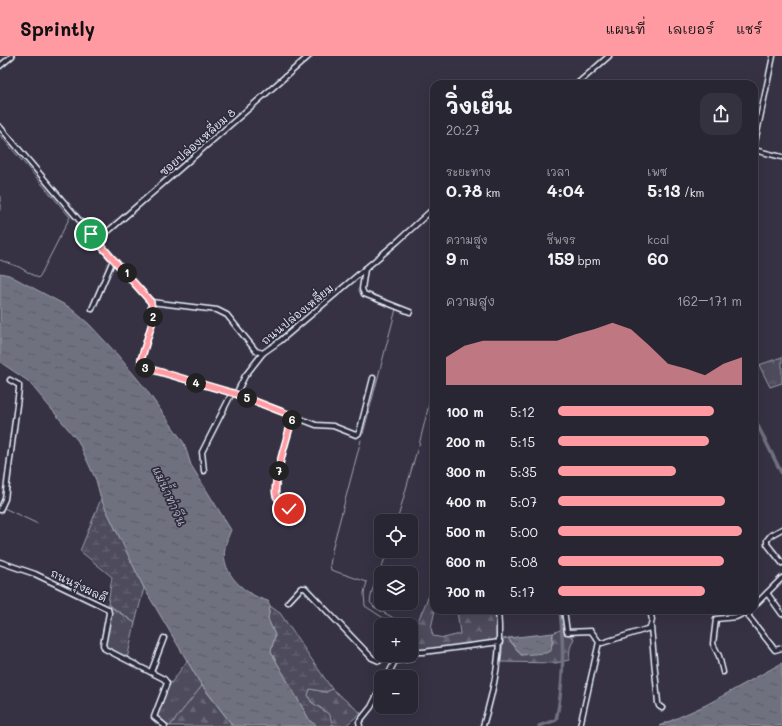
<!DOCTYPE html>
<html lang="th">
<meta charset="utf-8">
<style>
body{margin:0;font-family:Mali,"Playpen Sans Thai",sans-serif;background:#34323f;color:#f1f3f6;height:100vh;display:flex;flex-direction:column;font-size:15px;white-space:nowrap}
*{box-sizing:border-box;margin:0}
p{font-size:13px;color:#a5a5ac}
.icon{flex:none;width:22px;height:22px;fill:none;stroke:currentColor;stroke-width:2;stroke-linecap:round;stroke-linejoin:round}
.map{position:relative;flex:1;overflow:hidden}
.sheet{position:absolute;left:430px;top:24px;width:328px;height:534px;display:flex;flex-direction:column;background:#282633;border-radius:12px;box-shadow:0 4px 16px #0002,0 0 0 1px #44434e}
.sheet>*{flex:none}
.controls{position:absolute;left:374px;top:458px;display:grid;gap:8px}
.controls a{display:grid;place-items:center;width:44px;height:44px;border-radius:8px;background:#282633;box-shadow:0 4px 16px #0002,0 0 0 1px #44434e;font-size:20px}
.pin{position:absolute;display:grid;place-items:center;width:34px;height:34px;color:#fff;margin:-17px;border:2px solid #fff;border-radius:50%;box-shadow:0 1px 4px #0007}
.km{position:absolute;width:20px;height:20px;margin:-10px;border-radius:50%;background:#222;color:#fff;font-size:11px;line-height:20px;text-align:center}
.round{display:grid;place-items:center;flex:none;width:42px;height:42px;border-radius:12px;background:#34323f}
.overview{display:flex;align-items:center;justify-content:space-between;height:68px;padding:0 16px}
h1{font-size:22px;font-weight:800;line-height:30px}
.stats{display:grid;grid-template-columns:repeat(3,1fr);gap:6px;height:68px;padding:4px 16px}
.stats div{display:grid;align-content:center}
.stats b{font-size:17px;font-weight:800}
.stats small{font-size:11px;font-weight:400}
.stats p{font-size:11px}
.chart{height:112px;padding:8px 16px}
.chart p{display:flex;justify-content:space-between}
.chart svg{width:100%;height:72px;margin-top:4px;fill:#ff9aa2;opacity:.7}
ul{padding:0 16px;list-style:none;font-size:13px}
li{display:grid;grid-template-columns:64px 48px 1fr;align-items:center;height:30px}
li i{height:10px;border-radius:5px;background:#ff9aa2}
header{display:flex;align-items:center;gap:24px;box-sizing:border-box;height:56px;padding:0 20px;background:#ff9aa2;color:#111}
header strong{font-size:19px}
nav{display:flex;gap:22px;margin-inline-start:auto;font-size:14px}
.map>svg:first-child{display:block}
</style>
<header>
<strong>Sprintly</strong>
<nav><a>แผนที่</a><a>เลเยอร์</a><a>แชร์</a></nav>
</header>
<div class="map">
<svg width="782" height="670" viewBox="0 0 782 670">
<defs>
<pattern id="grass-tufts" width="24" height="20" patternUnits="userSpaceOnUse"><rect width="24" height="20" fill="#4d4b5c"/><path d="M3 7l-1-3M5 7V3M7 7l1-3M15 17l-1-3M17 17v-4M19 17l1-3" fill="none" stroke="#676574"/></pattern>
<pattern id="forest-firs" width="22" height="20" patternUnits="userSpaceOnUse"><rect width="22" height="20" fill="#4d4b5c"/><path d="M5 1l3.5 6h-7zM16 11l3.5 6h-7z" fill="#676574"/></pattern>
<pattern id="wetland-marsh" width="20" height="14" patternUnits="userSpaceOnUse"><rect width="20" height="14" fill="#4d4b5c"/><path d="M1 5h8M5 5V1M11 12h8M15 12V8" fill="none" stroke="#676574"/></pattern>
<pattern id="water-ripples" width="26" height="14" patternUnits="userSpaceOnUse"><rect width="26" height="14" fill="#70717f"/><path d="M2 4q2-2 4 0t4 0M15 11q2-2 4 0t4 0" fill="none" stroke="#5b5c64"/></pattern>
</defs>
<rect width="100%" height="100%" fill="#363244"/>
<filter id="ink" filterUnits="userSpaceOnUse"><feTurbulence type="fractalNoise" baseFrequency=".025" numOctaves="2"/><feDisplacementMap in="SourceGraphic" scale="8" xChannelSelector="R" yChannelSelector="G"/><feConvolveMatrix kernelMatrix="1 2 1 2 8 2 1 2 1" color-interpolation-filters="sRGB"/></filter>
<g filter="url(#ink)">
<g fill="url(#grass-tufts)" stroke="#9a9eaa">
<polygon points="782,301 782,327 770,331 759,309"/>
<polygon points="109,550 135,567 127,603 107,593 104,589 111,555"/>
<path d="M187 605 202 630 170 670C165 670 158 665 156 660L169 630Z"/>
</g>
<g fill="url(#forest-firs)" stroke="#9a9eaa">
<polygon points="434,528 435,554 431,572 433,580 444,582 460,578 457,554 495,554 498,589 411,597 411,581"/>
<polygon points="560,574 574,582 570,592 569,604 556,607 501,606 503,583 508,582 521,599 527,598 553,588 553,577"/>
<polygon points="202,630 233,670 170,670"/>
<polygon points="310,633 326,636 332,633 361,657 345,670 332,669 321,652 311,646 308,639"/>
</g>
<g fill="url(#wetland-marsh)" stroke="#9a9eaa">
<polygon points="101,443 144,532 135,567 108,548 112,521 80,495"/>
<polygon points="270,550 280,557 332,633 326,636 310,633 308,639 311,646 330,659 332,669 339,670 317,670 310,665 271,596 275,579 268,563"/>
</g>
<g fill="url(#water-ripples)" stroke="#a0a4af">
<path d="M0 217 9 219 69 251 89 268 116 297 145 332 184 387 191 409 231 474C229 479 226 485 225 492 220 518 246 539 268 545L270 550 268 563 275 579 271 596 310 665 317 670H233L199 625 144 532 101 443 96 424 78 385 28 325 0 306Z"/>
<polygon points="553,577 551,595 546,597 521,599 508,582"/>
<polygon points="782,607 782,670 659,670 706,649"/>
</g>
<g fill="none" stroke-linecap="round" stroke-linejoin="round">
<g stroke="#a0a4af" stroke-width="1">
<polyline points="0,79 70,161 40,220 38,222 19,211 0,204"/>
<polyline points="0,140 0,154"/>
<polyline points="363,378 396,253"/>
<polyline points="361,384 333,490 330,509 331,514 367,526 364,537 365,550 394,569"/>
<polyline points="419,389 434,328"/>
<polyline points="4,452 38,468"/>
<polyline points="397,465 417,394"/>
<polyline points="388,495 372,535 370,546 374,551 406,569"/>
</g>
<g stroke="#70717f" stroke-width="3.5">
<polyline points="754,362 782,418"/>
<path d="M539 670 556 664C564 628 564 590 560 554"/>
</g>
<g stroke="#e8f1f8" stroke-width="7">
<g id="street">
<polyline points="0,10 12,0"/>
<polyline points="577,28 609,0"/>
<polyline points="0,71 113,204 151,246 217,254 227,259 256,295 263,297 280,285 398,185 434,152"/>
<polyline points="754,91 773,0"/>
<polyline points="754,94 782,101"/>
<polyline points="97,185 309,0"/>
<polyline points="365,213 362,233 364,238 410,256"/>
<polyline points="151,246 153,264 141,304 142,309 148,313 236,338 316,369 333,370 356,379 359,377 373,322"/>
<polyline points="92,253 113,204"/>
<polyline points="236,338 245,320 263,297"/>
<path d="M293 360C289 375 272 428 276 440 279 447 289 452 294 458H298L299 463 294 464V458"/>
<polyline points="754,378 754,379"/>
<polyline points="204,415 202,396 232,337"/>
<polyline points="0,454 5,443 19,333 19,329 10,324"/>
<polyline points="782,473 771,479 767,484 767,488 782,507"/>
<polyline points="0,506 35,518 108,553 109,557 103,589 105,593 164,623 167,627 154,661 165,670"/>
<polyline points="767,537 782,558"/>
<polyline points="288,546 301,532 305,532 372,602 379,605 386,599"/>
<polyline points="754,550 782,522"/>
<polyline points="564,554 567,576 591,575 599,586 602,587 650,572 652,564 650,554"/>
<polyline points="749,556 749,561 775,594 782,592"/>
<polyline points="651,571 658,647 659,650 662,652"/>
<polyline points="411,596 423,596 500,586"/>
<polyline points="151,616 164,582"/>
<polyline points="723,616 719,600 713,588 716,563 736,561 750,554"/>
<polyline points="387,621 395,605 410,603 417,596"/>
<polyline points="360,670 359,666 371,651 381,631"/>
<path d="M483 670C495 630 502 596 498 554"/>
<polyline points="580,670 599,586"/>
</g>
</g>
<use href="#street" stroke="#2f2a3d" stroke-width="4"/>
</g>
</g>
<g fill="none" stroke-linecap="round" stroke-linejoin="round" filter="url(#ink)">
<g stroke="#fff" stroke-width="8">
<path id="route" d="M91 178 151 246 153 264 141 304 144 311 236 338 293 360C289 376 272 426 276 439 278 445 286 449 289 453"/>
</g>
<use href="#route" stroke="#ff9aa2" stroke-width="5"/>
</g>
<g text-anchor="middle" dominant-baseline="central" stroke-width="3.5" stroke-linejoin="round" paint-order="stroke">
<g font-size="11" fill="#e8f1f8" stroke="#2f2a3d">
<text transform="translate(197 86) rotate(-41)">ซอยปล่องเหลี่ยม 8</text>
<text transform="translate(297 258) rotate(-39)">ถนนปล่องเหลี่ยม</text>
<text transform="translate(79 529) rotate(26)">ถนนรุ่งผลดี</text>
</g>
<g font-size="12" font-style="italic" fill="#b2b7c2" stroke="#2f2a3d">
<text transform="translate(170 440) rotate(65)">แม่น้ำท่าจีน</text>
</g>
</g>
</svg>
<div class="controls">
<a><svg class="icon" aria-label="locate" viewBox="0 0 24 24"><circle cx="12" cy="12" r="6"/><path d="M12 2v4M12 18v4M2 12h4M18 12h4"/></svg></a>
<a><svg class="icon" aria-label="layers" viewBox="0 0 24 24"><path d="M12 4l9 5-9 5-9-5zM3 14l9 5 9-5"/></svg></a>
<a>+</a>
<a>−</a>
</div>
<div class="pin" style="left:91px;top:178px;background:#1e9e55"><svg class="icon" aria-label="arrive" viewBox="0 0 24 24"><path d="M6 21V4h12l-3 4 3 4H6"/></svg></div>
<div class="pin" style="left:289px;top:453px;background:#d93025"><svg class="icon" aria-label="check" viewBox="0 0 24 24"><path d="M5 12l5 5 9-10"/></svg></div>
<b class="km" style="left:127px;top:217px">1</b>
<b class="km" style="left:153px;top:261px">2</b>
<b class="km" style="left:145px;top:312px">3</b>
<b class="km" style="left:196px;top:327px">4</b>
<b class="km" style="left:247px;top:342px">5</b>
<b class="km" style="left:292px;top:364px">6</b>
<b class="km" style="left:279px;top:415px">7</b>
<section class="sheet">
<div class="overview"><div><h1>วิ่งเย็น</h1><p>20:27</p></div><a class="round"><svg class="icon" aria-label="share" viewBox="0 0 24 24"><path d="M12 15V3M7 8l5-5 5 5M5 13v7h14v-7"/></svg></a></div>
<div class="stats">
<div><p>ระยะทาง</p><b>0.78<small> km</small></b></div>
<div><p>เวลา</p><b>4:04</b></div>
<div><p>เพซ</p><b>5:13<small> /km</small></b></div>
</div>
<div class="stats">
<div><p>ความสูง</p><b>9<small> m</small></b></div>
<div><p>ชีพจร</p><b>159<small> bpm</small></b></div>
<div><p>kcal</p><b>60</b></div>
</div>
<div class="chart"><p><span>ความสูง</span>162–171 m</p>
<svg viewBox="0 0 160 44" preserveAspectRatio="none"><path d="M0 44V27L10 20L20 17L30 17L40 17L50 17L60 17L70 13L80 10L90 6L100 10L110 20L120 31L130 34L140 38L150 31L160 27V44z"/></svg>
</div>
<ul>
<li><b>100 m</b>5:12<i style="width:85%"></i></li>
<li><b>200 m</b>5:15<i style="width:82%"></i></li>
<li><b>300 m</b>5:35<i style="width:64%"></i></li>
<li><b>400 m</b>5:07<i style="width:91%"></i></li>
<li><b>500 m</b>5:00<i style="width:100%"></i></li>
<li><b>600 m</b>5:08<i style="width:90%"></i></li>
<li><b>700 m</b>5:17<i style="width:80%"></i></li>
</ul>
</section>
</div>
